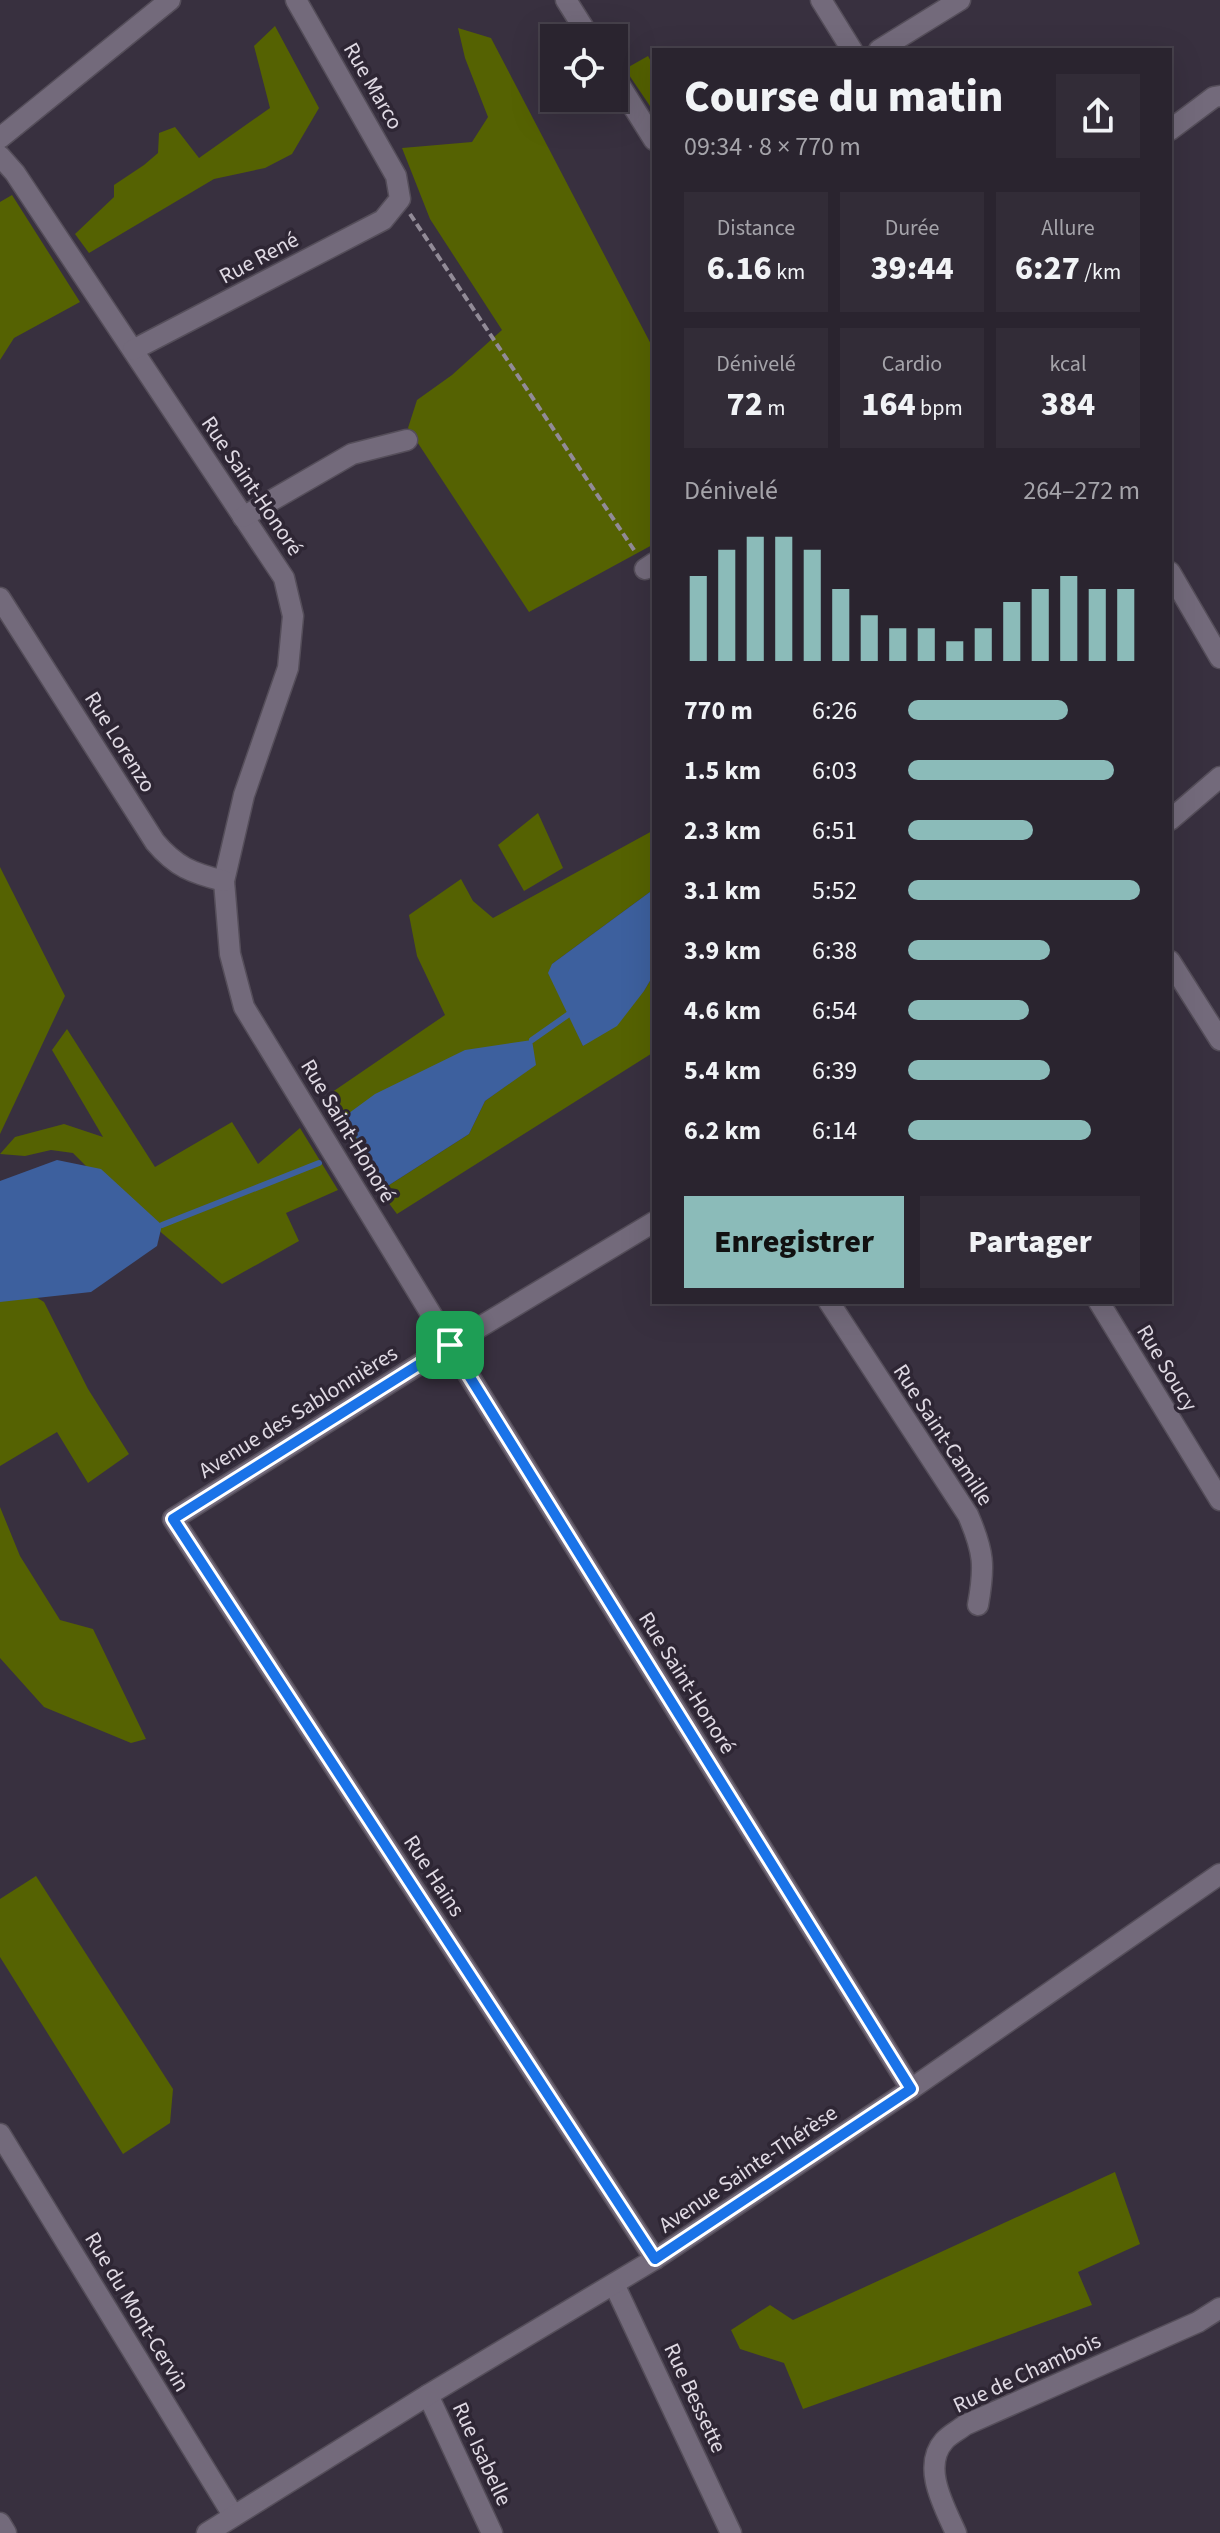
<!DOCTYPE html>
<html lang="fr">
<meta charset="utf-8">
<style>
body{margin:0;font-family:"Source Sans 3",sans-serif;background:#322c37;color:#f1f3f6;height:100vh;display:flex;flex-direction:column;font-size:30px;white-space:nowrap}
*{box-sizing:border-box;margin:0}
p{font-size:26px;color:#a5a4aa}
.icon{flex:none;width:44px;height:44px;fill:none;stroke:currentColor;stroke-width:2;stroke-linecap:round;stroke-linejoin:round}
.map{position:relative;flex:1;overflow:hidden}
.panel{position:absolute;left:652px;top:48px;width:520px;height:1256px;display:flex;flex-direction:column;background:#2a242f;border-radius:0px;box-shadow:0 8px 32px #0002,0 0 0 2px #46414b}
.panel>*{flex:none}
.buttons{position:absolute;left:540px;top:24px;display:grid;gap:16px}
.buttons a{display:grid;place-items:center;width:88px;height:88px;border-radius:0px;background:#2a242f;box-shadow:0 8px 32px #0002,0 0 0 2px #46414b;font-size:40px}
.pin{position:absolute;display:grid;place-items:center;width:68px;height:68px;color:#fff;margin:-34px;border-radius:16px;box-shadow:0 4px 12px #0006}
.round{display:grid;place-items:center;flex:none;width:84px;height:84px;border-radius:0px;background:#322c37}
.overview{display:flex;align-items:center;justify-content:space-between;height:136px;padding:0 32px}
h1{font-size:44px;font-weight:800;line-height:60px}
.figures{display:grid;grid-template-columns:repeat(3,1fr);gap:12px;height:136px;padding:8px 32px}
.figures div{display:grid;align-content:center;border-radius:0px;background:#322c37;text-align:center}
.figures b{font-size:34px;font-weight:800}
.figures small{font-size:22px;font-weight:400}
.figures p{font-size:22px}
.chart{height:224px;padding:16px 32px}
.chart p{display:flex;justify-content:space-between}
.chart svg{width:100%;height:144px;margin-top:8px;stroke:#8bbbb9;stroke-width:6}
.button{display:flex;gap:16px;margin-top:auto;padding:16px 32px}
.button a{flex:1;height:92px;border-radius:0px;background:#8bbbb9;color:#111;font-size:32px;font-weight:800;line-height:92px;text-align:center}
.button a+a{background:#322c37;color:#f1f3f6}
ul{padding:0 32px;list-style:none;font-size:26px}
li{display:grid;grid-template-columns:128px 96px 1fr;align-items:center;height:60px}
li i{height:20px;border-radius:10px;background:#8bbbb9}
.map>svg:first-child{display:block}
</style>
<div class="map">
<svg width="1220" height="2533" viewBox="0 0 1220 2533">
<rect width="100%" height="100%" fill="#38303f"/>
<g fill="#556202" fill-rule="evenodd">
<polygon points="275,26 319,108 292,154 265,168 214,179 89,253 75,234 114,197 114,185 144,165 158,153 159,133 175,127 199,158 270,108 254,46"/>
<polygon points="458,28 491,38 654,350 654,544 529,612 408,428 417,400 452,375 502,330 430,219 402,148 472,142 488,117 465,58"/>
<polygon points="648,56 654,67 654,112 625,69"/>
<polygon points="12,195 80,302 14,338 0,360 0,202"/>
<polygon points="538,813 563,868 524,891 498,845"/>
<path d="M654 830V889L552 964 569 1014 583 1046 644 991 654 974V1052L397 1214 369 1177 325 1097 445 1015 417 956 409 915 461 879 473 901 493 918ZM536 1064 485 1101 469 1134 386 1187 361 1147 346 1116Z"/>
<polygon points="0,867 65,996 0,1134"/>
<polygon points="67,1029 155,1167 232,1122 258,1164 300,1128 338,1190 286,1213 299,1241 222,1284 104,1184 73,1153 51,1150 25,1156 0,1154 15,1137 64,1124 103,1137 52,1050"/>
<polygon points="0,1275 44,1302 88,1389 129,1454 88,1483 57,1432 0,1466"/>
<polygon points="0,1507 20,1556 60,1620 93,1629 146,1739 131,1743 44,1707 0,1658"/>
<polygon points="36,1876 173,2089 170,2123 123,2154 0,1957 0,1899"/>
<polygon points="1115,2172 1140,2244 1078,2272 1092,2305 803,2409 784,2363 740,2349 731,2330 770,2305 793,2320"/>
</g>
<g fill="#3d609e">
<polygon points="654,889 654,974 644,991 617,1026 583,1046 548,973 552,964"/>
<polygon points="532,1040 536,1065 485,1101 469,1134 386,1187 361,1147 345,1116 375,1094 465,1050"/>
<polygon points="57,1160 101,1169 162,1225 157,1246 91,1292 0,1302 0,1181"/>
</g>
<g fill="none" stroke-linecap="round" stroke-linejoin="round">
<g stroke="#3d609e" stroke-width="6">
<polyline points="532,1040 569,1014"/>
<polyline points="352,1148 361,1147"/>
<polyline points="162,1225 319,1163"/>
</g>
<g stroke="#554e5a" stroke-width="23">
<g id="minor">
<polyline points="566,0 590,38"/>
<polyline points="821,0 852,50"/>
<polyline points="879,50 960,0"/>
<polyline points="614,76 654,140"/>
<polyline points="1170,130 1214,97 1220,96"/>
<polyline points="0,138 170,0"/>
<polyline points="0,156 15,173 284,578 293,616 288,668 244,795 224,881 230,954 244,1007 450,1345 911,2089"/>
<polyline points="133,350 383,220 400,199 396,176 296,0"/>
<polyline points="243,517 352,454 407,440"/>
<polyline points="645,569 654,563"/>
<polyline points="1170,572 1220,658"/>
<path d="M0 598 155 842C176 867 192 873 224 881"/>
<polyline points="1170,820 1220,777"/>
<polyline points="1170,961 1220,1040"/>
<polyline points="654,1222 450,1345 173,1519 655,2259"/>
<path d="M829 1302 968 1515C984 1552 985 1566 978 1605"/>
<polyline points="1099,1302 1220,1500"/>
<polyline points="0,2134 233,2515"/>
<polyline points="614,2284 731,2533"/>
<polyline points="428,2395 492,2533"/>
<polyline points="0,2523 6,2533"/>
<polyline points="207,2533 428,2395 655,2259 911,2089 1220,1874"/>
<path d="M956 2533C945 2508 921 2467 944 2441 949 2435 959 2430 965 2425L1198 2322 1220 2308"/>
</g>
</g>
<polyline stroke="#928b97" stroke-width="4" stroke-dasharray="8 4" stroke-linecap="butt" points="410,214 636,553"/>
<use href="#minor" stroke="#736a7b" stroke-width="20"/>
</g>
<g fill="none" stroke-linecap="round" stroke-linejoin="round">
<g stroke="#fff" stroke-width="16">
<polygon id="route" points="450,1345 911,2089 655,2259 173,1519"/>
</g>
<use href="#route" stroke="#1a73e8" stroke-width="10"/>
</g>
<g text-anchor="middle" dominant-baseline="central" stroke-width="7" stroke-linejoin="round" paint-order="stroke">
<g font-size="22" fill="#e0dae4" stroke="#2e2634">
<text transform="translate(373 86) rotate(60)">Rue Marco</text>
<text transform="translate(259 258) rotate(-28)">Rue René</text>
<text transform="translate(252 486) rotate(56)">Rue Saint-Honoré</text>
<text transform="translate(120 742) rotate(58)">Rue Lorenzo</text>
<text transform="translate(348 1131) rotate(59)">Rue Saint-Honoré</text>
<text transform="translate(1167 1368) rotate(59)">Rue Soucy</text>
<text transform="translate(298 1412) rotate(-32)">Avenue des Sablonnières</text>
<text transform="translate(943 1435) rotate(57)">Rue Saint-Camille</text>
<text transform="translate(687 1683) rotate(58)">Rue Saint-Honoré</text>
<text transform="translate(434 1876) rotate(57)">Rue Hains</text>
<text transform="translate(748 2169) rotate(-34)">Avenue Sainte-Thérèse</text>
<text transform="translate(137 2312) rotate(59)">Rue du Mont-Cervin</text>
<text transform="translate(1027 2373) rotate(-25)">Rue de Chambois</text>
<text transform="translate(695 2398) rotate(65)">Rue Bessette</text>
<text transform="translate(482 2454) rotate(65)">Rue Isabelle</text>
</g>
</g>
</svg>
<div class="buttons">
<a><svg class="icon" aria-label="locate" viewBox="0 0 24 24"><circle cx="12" cy="12" r="6"/><path d="M12 2v4M12 18v4M2 12h4M18 12h4"/></svg></a>
</div>
<div class="pin" style="left:450px;top:1345px;background:#1e9e55"><svg class="icon" aria-label="arrive" viewBox="0 0 24 24"><path d="M6 21V4h12l-3 4 3 4H6"/></svg></div>
<section class="panel">
<div class="overview"><div><h1>Course du matin</h1><p>09:34 · 8 × 770 m</p></div><a class="round"><svg class="icon" aria-label="share" viewBox="0 0 24 24"><path d="M12 15V3M7 8l5-5 5 5M5 13v7h14v-7"/></svg></a></div>
<div class="figures">
<div><p>Distance</p><b>6.16<small> km</small></b></div>
<div><p>Durée</p><b>39:44</b></div>
<div><p>Allure</p><b>6:27<small> /km</small></b></div>
</div>
<div class="figures">
<div><p>Dénivelé</p><b>72<small> m</small></b></div>
<div><p>Cardio</p><b>164<small> bpm</small></b></div>
<div><p>kcal</p><b>384</b></div>
</div>
<div class="chart"><p><span>Dénivelé</span>264–272 m</p>
<svg viewBox="0 0 160 44" preserveAspectRatio="none"><path d="M5 44V18M15 44V10M25 44V6M35 44V6M45 44V10M55 44V22M65 44V30M75 44V34M85 44V34M95 44V38M105 44V34M115 44V26M125 44V22M135 44V18M145 44V22M155 44V22"/></svg>
</div>
<ul>
<li><b>770 m</b>6:26<i style="width:69%"></i></li>
<li><b>1.5 km</b>6:03<i style="width:89%"></i></li>
<li><b>2.3 km</b>6:51<i style="width:54%"></i></li>
<li><b>3.1 km</b>5:52<i style="width:100%"></i></li>
<li><b>3.9 km</b>6:38<i style="width:61%"></i></li>
<li><b>4.6 km</b>6:54<i style="width:52%"></i></li>
<li><b>5.4 km</b>6:39<i style="width:61%"></i></li>
<li><b>6.2 km</b>6:14<i style="width:79%"></i></li>
</ul>
<div class="button"><a>Enregistrer</a><a>Partager</a></div>
</section>
</div>
